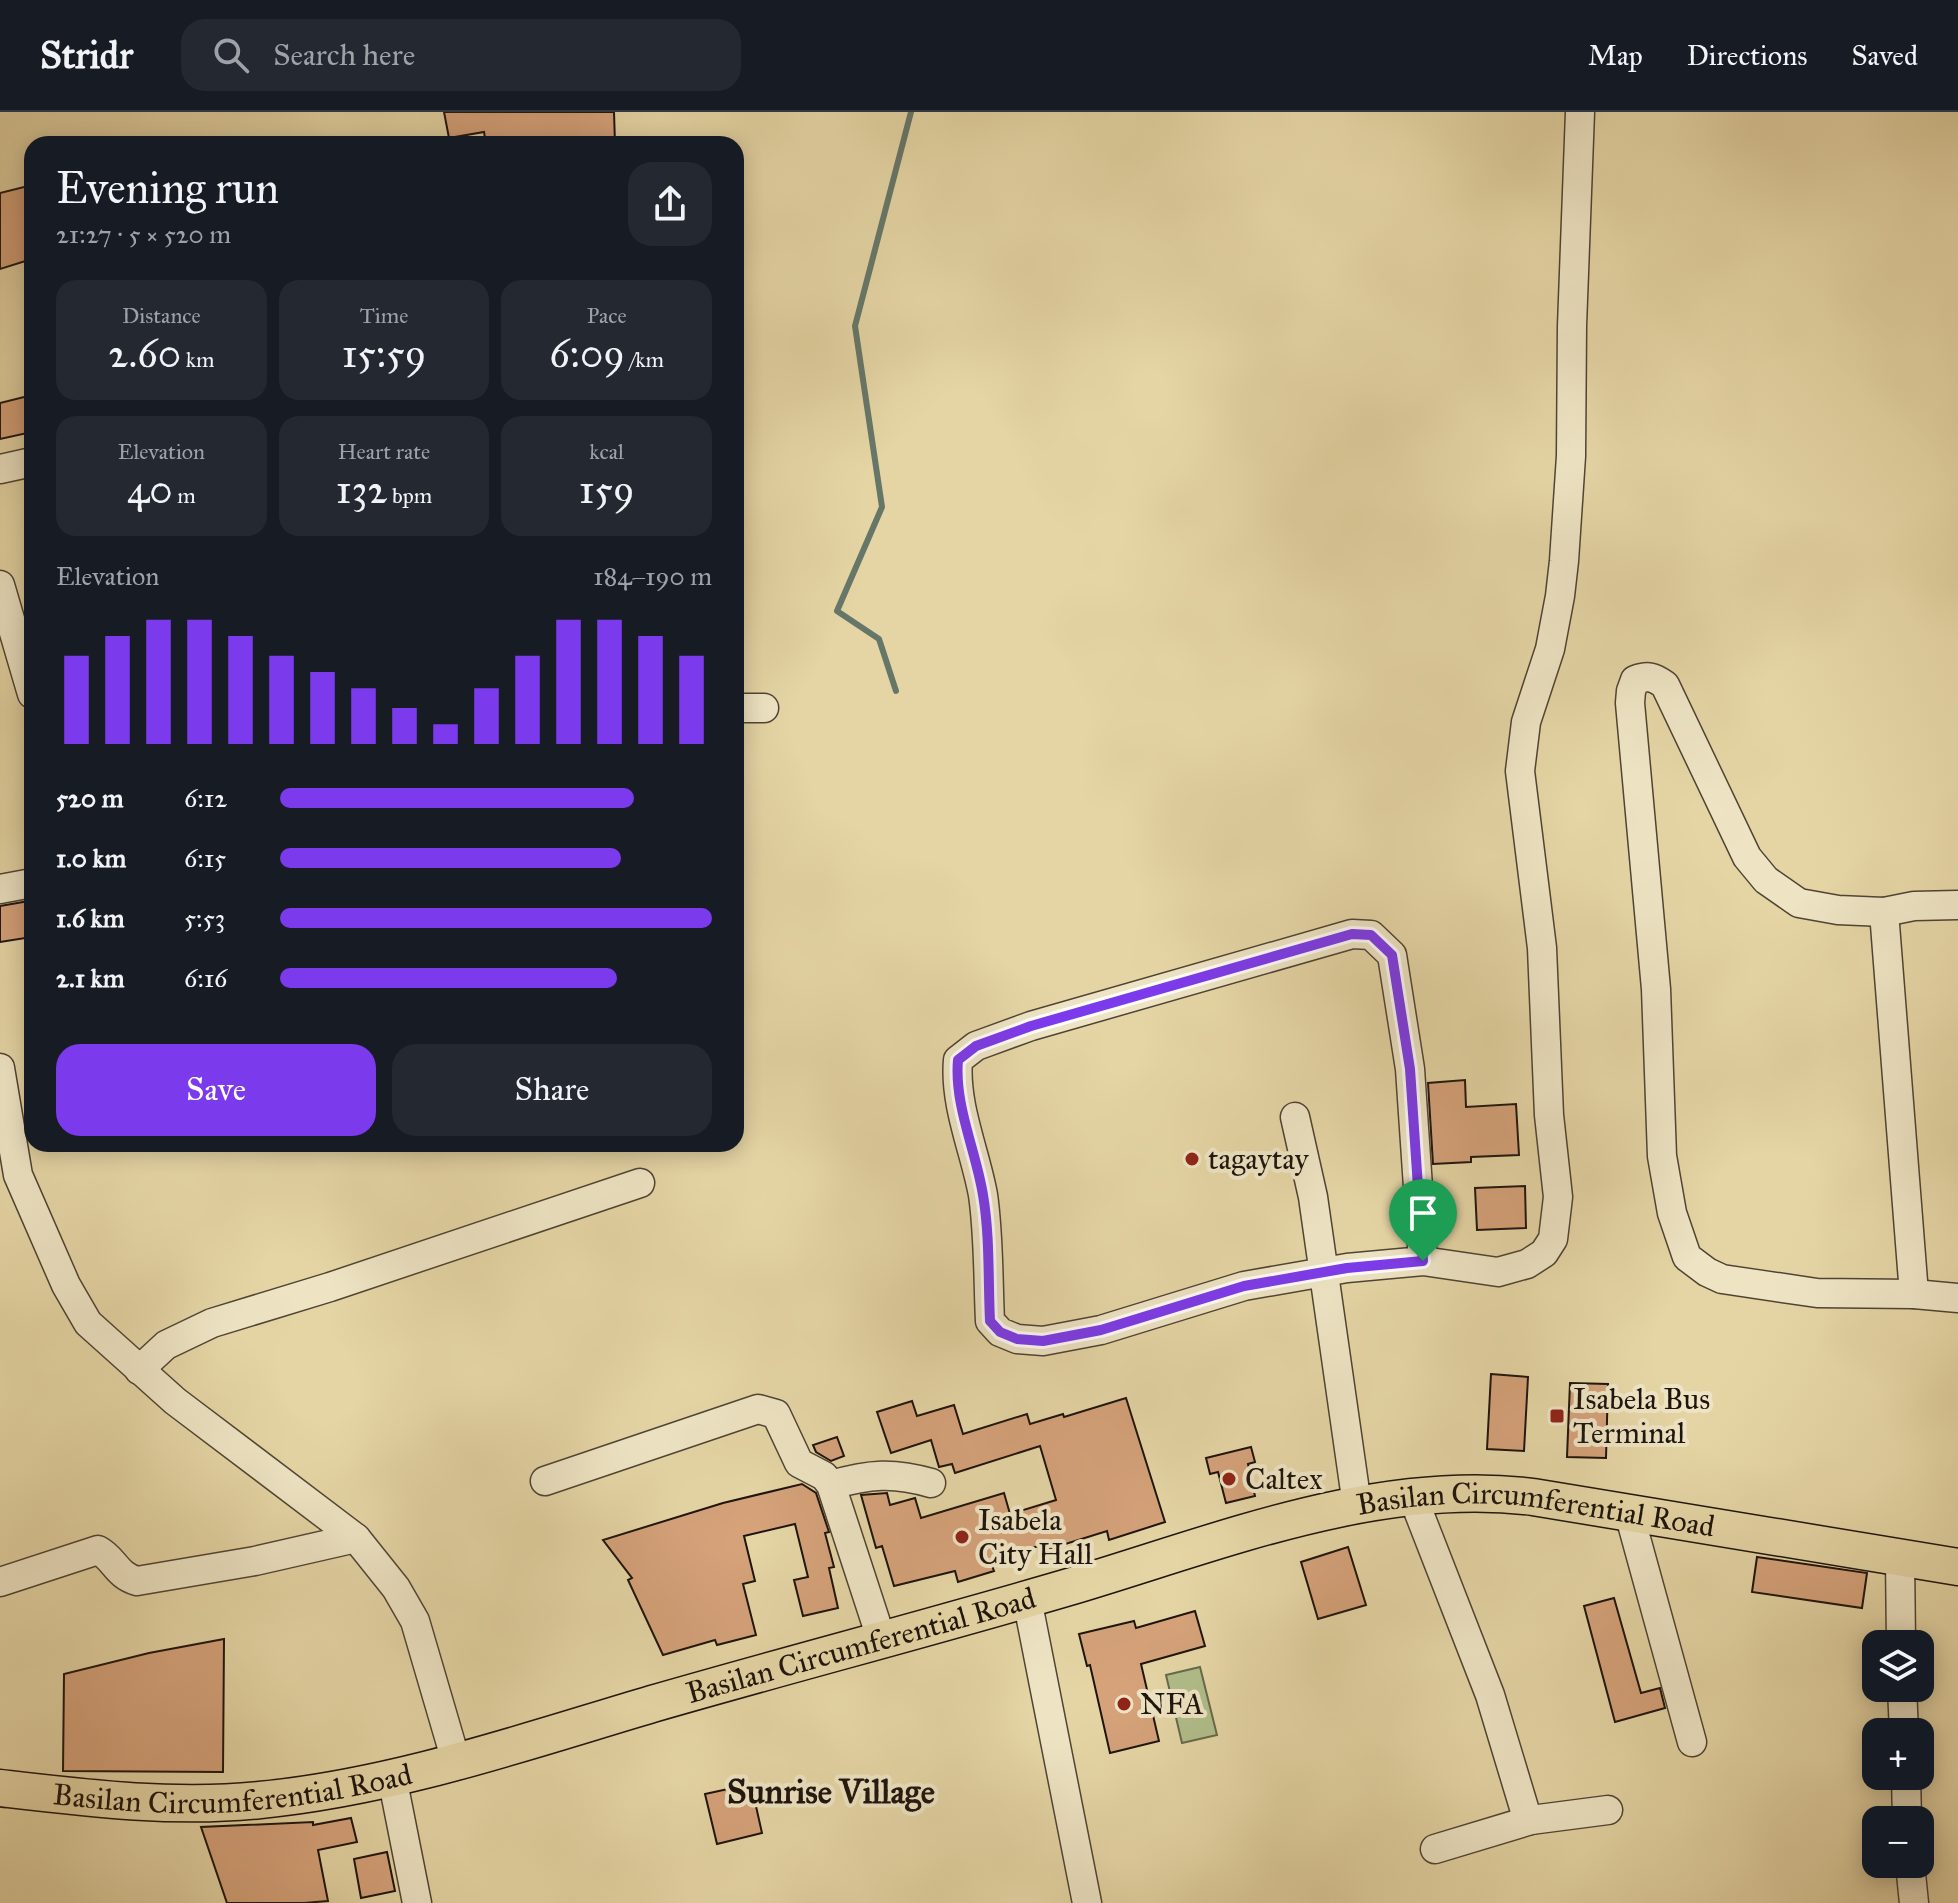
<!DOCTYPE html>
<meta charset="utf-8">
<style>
body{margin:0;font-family:"IM FELL Great Primer",serif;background:#242831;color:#f1f3f6;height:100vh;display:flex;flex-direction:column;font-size:30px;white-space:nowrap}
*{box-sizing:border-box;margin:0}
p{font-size:26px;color:#9ea1a6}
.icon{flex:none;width:44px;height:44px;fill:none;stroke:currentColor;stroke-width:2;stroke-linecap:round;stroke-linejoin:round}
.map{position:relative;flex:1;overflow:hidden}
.details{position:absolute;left:24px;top:24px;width:720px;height:1016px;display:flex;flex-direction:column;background:#171b24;border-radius:24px;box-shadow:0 4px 20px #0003}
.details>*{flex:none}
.controls{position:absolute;left:1862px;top:1518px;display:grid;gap:16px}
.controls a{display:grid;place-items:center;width:72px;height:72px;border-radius:16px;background:#171b24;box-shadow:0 4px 20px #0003;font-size:40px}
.pin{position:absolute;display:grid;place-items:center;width:68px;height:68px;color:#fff;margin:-82px -34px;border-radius:50% 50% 50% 0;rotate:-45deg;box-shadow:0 0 8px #0007}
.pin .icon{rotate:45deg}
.round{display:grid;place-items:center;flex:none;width:84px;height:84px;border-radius:24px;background:#242831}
.head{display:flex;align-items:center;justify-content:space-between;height:136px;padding:0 32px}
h1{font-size:44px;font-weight:600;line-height:60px}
.metrics{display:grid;grid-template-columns:repeat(3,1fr);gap:12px;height:136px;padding:8px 32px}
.metrics div{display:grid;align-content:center;border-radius:20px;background:#242831;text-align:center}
.metrics b{font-size:40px;font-weight:600}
.metrics small{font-size:22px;font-weight:400}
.metrics p{font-size:22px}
.chart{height:224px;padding:16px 32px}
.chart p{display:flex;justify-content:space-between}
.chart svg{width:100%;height:144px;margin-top:8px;stroke:#7c3aed;stroke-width:6}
.cta{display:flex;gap:16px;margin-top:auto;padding:16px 32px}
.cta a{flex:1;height:92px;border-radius:24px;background:#7c3aed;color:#fff;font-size:32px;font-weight:600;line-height:92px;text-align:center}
.cta a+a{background:#242831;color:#f1f3f6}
ul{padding:0 32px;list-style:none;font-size:26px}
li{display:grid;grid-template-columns:128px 96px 1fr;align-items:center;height:60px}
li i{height:20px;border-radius:10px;background:#7c3aed}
header{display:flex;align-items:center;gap:48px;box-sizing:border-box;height:112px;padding:0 40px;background:#171b24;border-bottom:2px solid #363941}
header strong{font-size:38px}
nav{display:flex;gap:44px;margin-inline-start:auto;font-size:28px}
.search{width:560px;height:72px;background:#242831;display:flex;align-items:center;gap:20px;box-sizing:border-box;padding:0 28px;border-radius:24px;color:#9ea1a6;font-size:30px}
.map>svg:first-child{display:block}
</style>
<header>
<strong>Stridr</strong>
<div class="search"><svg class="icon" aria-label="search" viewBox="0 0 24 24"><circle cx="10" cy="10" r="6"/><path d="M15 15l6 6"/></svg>Search here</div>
<nav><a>Map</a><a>Directions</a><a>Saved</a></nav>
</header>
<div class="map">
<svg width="1958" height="1791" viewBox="0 0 1958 1791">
<rect width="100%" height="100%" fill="#e5d5a5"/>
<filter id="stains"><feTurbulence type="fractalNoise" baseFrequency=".0025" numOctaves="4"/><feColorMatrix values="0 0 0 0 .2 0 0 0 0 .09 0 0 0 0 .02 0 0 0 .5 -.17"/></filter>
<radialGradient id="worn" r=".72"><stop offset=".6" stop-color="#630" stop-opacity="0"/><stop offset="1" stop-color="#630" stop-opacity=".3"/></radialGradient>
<polygon fill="#b0be8a" stroke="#66694c" stroke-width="2" points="1200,1555 1217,1623 1182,1631 1166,1563"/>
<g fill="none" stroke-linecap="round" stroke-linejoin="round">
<polyline stroke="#667769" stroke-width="6" points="896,579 879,527 837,499 882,395 855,214 911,0"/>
</g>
<g fill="#d5a27a" stroke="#1d140d" stroke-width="2">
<polygon points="444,0 614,0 615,32 486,32 484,20 449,26"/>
<polygon points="32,73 32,147 0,157 0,81"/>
<polygon points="32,283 32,320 0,327 0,291"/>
<polygon points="29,789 32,825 0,830 0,794"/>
<polygon points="1465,968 1466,995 1516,992 1519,1043 1471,1045 1471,1050 1433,1052 1428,971"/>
<polygon points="1525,1074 1526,1116 1477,1118 1475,1076"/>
<polygon points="1491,1262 1528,1265 1524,1339 1487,1337"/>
<polygon points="1570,1271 1608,1272 1606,1346 1567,1345"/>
<polygon points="1126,1286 1165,1410 1109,1428 1107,1419 1043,1439 1042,1433 990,1448 994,1459 958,1470 955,1459 894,1474 882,1434 876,1436 861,1383 887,1381 890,1393 915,1386 921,1406 1004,1381 1010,1402 1056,1388 1040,1334 955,1361 952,1352 939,1355 931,1328 891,1341 877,1300 912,1289 917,1304 954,1293 963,1322 1027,1302 1030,1312 1063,1302 1064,1305"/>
<polygon points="837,1325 844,1344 831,1349 816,1340 813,1333"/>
<polygon points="1251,1335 1255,1350 1248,1352 1255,1384 1226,1391 1218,1360 1210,1362 1206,1346"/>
<polygon points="802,1372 816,1381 829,1420 825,1421 834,1455 829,1456 838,1496 803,1504 794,1468 808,1465 795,1412 744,1424 755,1469 743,1472 756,1523 717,1533 715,1528 663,1543 628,1468 632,1466 603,1428 723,1391"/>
<polygon points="1348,1435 1366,1493 1318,1507 1301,1450"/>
<polygon points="1757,1445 1867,1461 1862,1496 1752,1480"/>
<polygon points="1614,1486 1641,1581 1660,1576 1665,1596 1615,1610 1584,1494"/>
<polygon points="1195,1499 1205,1534 1141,1552 1159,1629 1110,1641 1090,1553 1087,1554 1079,1522 1134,1509 1136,1516"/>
<polygon points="224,1527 223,1660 63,1659 64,1562 149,1541"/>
<polygon points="751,1672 762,1721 717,1732 705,1682"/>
<polygon points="351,1706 357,1730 318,1738 328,1789 304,1791 227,1791 201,1715 313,1710 313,1713"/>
<polygon points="387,1740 395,1779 361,1786 354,1747"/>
</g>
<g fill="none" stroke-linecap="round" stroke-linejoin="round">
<g stroke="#4f4433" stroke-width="31">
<g id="minor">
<polyline points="0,357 32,350"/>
<polyline points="0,473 32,582"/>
<polyline points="736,596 764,596"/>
<polyline points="0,777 32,771"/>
<path d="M1958 793 1914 794 1884 800 1838 798 1799 791 1766 768 1747 745 1665 573C1654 565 1648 563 1635 568L1631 579 1630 591 1656 877 1662 1044 1672 1101 1687 1145 1707 1160 1722 1167 1817 1181 1914 1182 1958 1186"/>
<polyline points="1884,800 1914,1182"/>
<polyline points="0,956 18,1063 66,1173 88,1211 175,1289 356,1426 396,1476 415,1509 456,1649"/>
<polyline points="1295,1005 1313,1085 1357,1393"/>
<path d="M1423 1149 1410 957 1392 843 1371 823 1352 822 1031 914 976 934 958 948C954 993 975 1039 983 1083 989 1124 988 1168 990 1209L1000 1220 1017 1227 1043 1229 1101 1218 1244 1174 1347 1156 1423 1149 1498 1160 1527 1152 1544 1141 1553 1127 1558 1085 1549 1003 1542 836 1520 659 1526 610 1550 537 1560 484 1564 449 1571 344 1572 214 1580 0"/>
<polyline points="139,1258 166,1233 212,1211 330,1175 640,1071"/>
<polyline points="545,1369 758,1297 776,1302 799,1351 824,1364 831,1373 881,1526"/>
<path d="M831 1373C870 1362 893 1360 931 1371"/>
<polyline points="1412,1383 1490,1583 1525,1699 1531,1708"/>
<polyline points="1629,1401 1692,1630"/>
<polyline points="1900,1445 1901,1532"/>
<path d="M0 1470 98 1438C114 1446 116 1463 137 1469L255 1449 356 1426"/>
<polyline points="1027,1487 1087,1791"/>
<polyline points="1902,1576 1904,1620"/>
<polyline points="1906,1664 1907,1708"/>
<polyline points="392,1665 417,1791"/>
<polyline points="1435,1737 1531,1708 1608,1698"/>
<polyline points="1910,1752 1914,1791"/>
</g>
</g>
<g stroke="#1d140d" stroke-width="39">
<g id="major">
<path id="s1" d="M0 1676C86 1686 174 1697 260 1688 394 1675 524 1630 652 1592 794 1551 937 1514 1079 1472 1225 1428 1379 1366 1533 1385L1958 1455"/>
</g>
</g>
<use href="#minor" stroke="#eee4c4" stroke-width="28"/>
<use href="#major" stroke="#e5d5a5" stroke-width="36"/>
</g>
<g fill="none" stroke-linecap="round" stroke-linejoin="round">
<g stroke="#fff" stroke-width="16">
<path id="route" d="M1352 822 1371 823 1392 843 1410 957 1423 1149 1347 1156 1244 1174 1101 1218 1043 1229 1017 1227 1000 1220 990 1209C988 1168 990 1124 983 1083 976 1039 954 993 958 948L976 934 1031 914Z"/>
</g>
<use href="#route" stroke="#7c3aed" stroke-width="10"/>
</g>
<g fill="#8f2418" stroke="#eee4c4" stroke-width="3">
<circle cx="1192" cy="1047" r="8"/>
<rect x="1549" y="1296" width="16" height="16" rx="4"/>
<circle cx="1229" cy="1367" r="8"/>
<circle cx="962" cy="1425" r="8"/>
<circle cx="1124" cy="1592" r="8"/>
</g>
<g text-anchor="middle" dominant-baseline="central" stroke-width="8" stroke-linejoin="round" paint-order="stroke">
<g font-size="30" fill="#1d140d" stroke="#eee4c4" text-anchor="start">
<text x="1208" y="1047">tagaytay</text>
<text x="1573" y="1287">Isabela Bus<tspan x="1573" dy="34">Terminal</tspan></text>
<text x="1245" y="1367">Caltex</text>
<text x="978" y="1408">Isabela<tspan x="978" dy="34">City Hall</tspan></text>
<text x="1140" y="1592">NFA</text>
</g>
<g font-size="30" fill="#1d140d" stroke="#eee4c4">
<text stroke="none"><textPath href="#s1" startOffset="1578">Basilan Circumferential Road</textPath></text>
<text stroke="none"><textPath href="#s1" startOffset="882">Basilan Circumferential Road</textPath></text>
<text stroke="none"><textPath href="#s1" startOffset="234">Basilan Circumferential Road</textPath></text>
</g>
<g font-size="34" font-weight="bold" fill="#1d140d" stroke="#eee4c4">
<text x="831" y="1679">Sunrise Village</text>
</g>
</g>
<rect width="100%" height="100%" filter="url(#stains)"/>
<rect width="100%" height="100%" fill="url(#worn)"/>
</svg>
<div class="controls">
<a><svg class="icon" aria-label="layers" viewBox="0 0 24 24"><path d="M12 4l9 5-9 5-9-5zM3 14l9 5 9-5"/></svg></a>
<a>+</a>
<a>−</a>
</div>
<div class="pin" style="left:1423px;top:1149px;background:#1e9e55"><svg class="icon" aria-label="arrive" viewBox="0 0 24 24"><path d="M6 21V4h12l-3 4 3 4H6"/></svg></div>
<section class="details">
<div class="head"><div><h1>Evening run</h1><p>21:27 · 5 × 520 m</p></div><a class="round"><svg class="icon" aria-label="share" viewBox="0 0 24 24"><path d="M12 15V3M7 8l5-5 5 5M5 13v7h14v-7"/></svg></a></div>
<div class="metrics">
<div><p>Distance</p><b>2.60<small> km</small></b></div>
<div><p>Time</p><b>15:59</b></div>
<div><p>Pace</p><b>6:09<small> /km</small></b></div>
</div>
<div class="metrics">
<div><p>Elevation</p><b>40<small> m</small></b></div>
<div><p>Heart rate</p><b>132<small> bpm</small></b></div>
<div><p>kcal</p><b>159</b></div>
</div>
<div class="chart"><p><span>Elevation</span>184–190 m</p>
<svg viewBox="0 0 160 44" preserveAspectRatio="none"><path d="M5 44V17M15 44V11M25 44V6M35 44V6M45 44V11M55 44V17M65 44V22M75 44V27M85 44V33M95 44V38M105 44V27M115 44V17M125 44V6M135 44V6M145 44V11M155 44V17"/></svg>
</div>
<ul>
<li><b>520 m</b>6:12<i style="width:82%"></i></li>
<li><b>1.0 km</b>6:15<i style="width:79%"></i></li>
<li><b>1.6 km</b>5:53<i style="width:100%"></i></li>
<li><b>2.1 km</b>6:16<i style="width:78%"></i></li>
</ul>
<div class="cta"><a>Save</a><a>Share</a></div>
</section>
</div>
